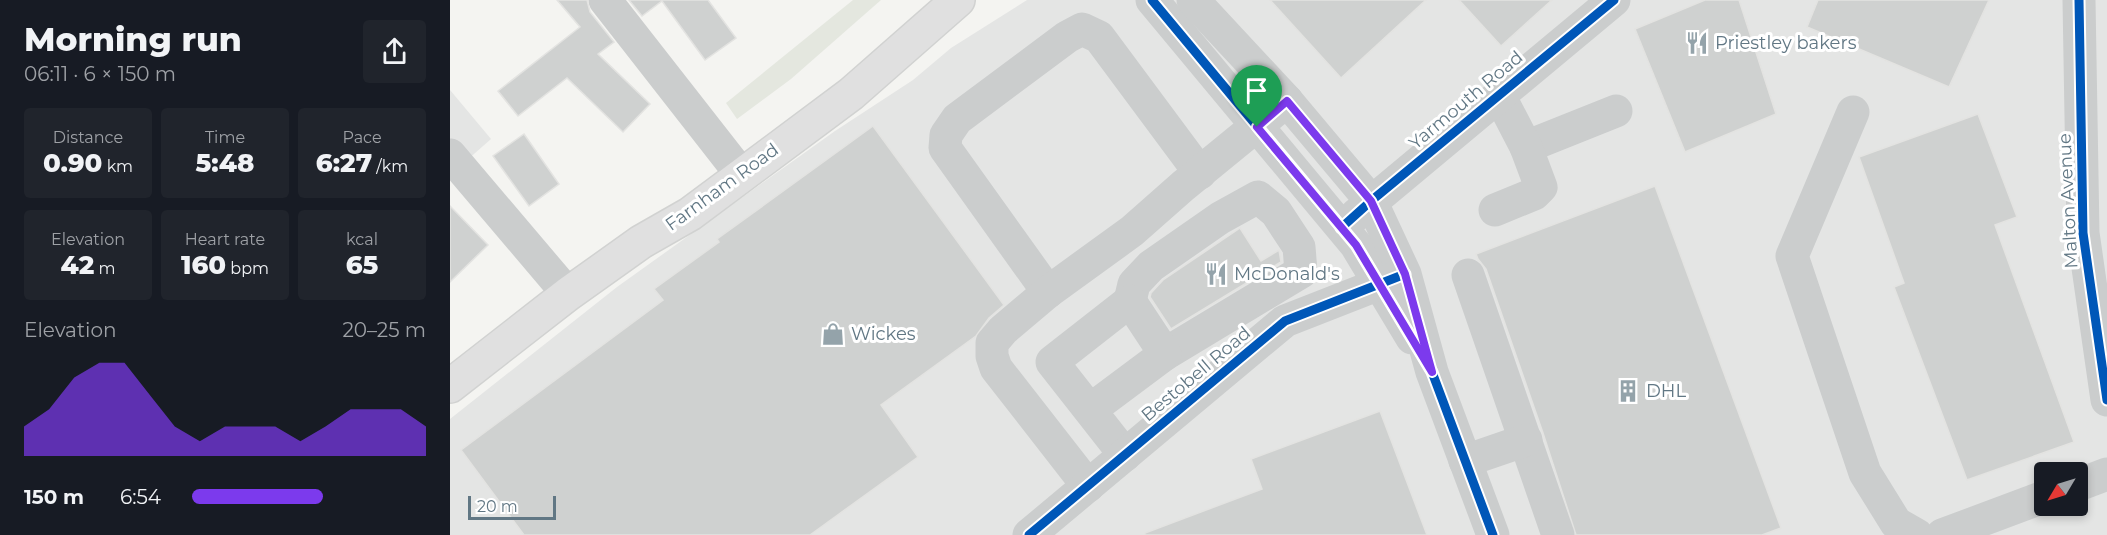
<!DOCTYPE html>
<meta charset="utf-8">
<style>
body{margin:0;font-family:Montserrat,sans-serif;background:#20242c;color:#f1f3f6;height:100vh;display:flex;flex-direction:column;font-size:22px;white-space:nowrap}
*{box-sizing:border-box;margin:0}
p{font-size:20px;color:#9ea1a6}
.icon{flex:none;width:33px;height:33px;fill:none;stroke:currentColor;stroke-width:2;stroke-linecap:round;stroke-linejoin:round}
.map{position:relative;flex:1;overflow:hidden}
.details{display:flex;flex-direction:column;background:#171b24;width:450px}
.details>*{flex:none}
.needle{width:39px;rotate:232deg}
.tools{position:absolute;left:1584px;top:462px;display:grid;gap:12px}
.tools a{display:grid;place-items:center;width:54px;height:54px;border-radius:6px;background:#171b24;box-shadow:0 3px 9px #0003;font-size:30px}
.scale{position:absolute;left:18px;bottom:15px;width:88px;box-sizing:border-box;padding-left:6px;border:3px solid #617784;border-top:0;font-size:16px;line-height:21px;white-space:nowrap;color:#617784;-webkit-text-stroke:4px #fff;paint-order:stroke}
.pin{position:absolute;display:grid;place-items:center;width:51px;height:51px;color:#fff;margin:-62px -26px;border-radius:50% 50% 50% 0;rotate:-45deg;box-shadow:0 0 6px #0007}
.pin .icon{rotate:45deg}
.round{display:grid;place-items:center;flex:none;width:63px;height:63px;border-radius:6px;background:#20242c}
.overview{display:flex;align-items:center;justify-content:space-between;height:102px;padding:0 24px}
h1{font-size:33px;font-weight:800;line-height:45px}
.figures{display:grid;grid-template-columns:repeat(3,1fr);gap:9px;height:102px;padding:6px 24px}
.figures div{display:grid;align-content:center;border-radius:6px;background:#20242c;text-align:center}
.figures b{font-size:26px;font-weight:800}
.figures small{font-size:16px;font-weight:400}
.figures p{font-size:16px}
.chart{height:168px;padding:12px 24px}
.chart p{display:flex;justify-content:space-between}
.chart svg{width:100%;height:108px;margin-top:6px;fill:#7c3aed;opacity:.7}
ul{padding:0 24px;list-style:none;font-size:20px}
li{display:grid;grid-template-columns:96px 72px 1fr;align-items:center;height:45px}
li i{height:15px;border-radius:8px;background:#7c3aed}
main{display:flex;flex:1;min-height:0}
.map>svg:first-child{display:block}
</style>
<main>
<section class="details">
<div class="overview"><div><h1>Morning run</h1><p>06:11 · 6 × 150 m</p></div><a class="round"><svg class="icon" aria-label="share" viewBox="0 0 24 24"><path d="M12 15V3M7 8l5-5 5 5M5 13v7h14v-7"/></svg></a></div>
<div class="figures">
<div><p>Distance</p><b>0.90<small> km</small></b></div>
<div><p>Time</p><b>5:48</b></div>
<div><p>Pace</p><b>6:27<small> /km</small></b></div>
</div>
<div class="figures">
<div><p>Elevation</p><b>42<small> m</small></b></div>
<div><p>Heart rate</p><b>160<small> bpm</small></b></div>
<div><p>kcal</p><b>65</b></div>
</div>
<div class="chart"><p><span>Elevation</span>20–25 m</p>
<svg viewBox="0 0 160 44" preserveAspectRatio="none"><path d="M0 44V32L10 25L20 12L30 6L40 6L50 19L60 32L70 38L80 32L90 32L100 32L110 38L120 32L130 25L140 25L150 25L160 32V44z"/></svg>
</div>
<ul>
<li><b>150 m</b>6:54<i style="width:56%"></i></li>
</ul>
</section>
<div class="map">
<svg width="1657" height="535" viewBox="0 0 1657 535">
<rect width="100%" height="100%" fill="#f4f4f1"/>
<g fill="#e4e5e4" fill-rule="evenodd">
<path d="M577 0H1657V535H0V419L167 287 385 131 463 80 501 48ZM1594 472H1628V506H1594Z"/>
<polygon points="0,90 41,139 0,175"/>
</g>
<polygon fill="#e4e7df" points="403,0 431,0 341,79 287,119 276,103"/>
<g fill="#cfd1d0" stroke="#e3e3e1" stroke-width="1.5">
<polygon points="107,0 137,0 140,12 164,42 148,54 200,104 173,132 117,78 68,116 48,91 130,27"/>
<polygon points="179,0 258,0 286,38 255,60 212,1 192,16"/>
<polygon points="820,0 976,0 891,78"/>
<polygon points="1009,0 1102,0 1051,46"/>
<polygon points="1255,0 1289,0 1326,114 1235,152 1185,29"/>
<polygon points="1368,0 1539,0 1499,87 1357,27"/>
<polygon points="1528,114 1567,217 1545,225 1624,442 1517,480 1444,287 1454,283 1409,157"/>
<polygon points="423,126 554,305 539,318 526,336 431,405 468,457 360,535 74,535 11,450 213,300 204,289 269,242 267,239"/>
<polygon points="74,134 109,184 79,206 43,156"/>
<polygon points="1205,186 1331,528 1312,535 1126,535 1093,433 1036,269 1028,259 1026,254"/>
<polygon points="0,206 38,245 0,282"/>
<polygon points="790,228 811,261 829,250 831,262 721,329 700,297 701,293 713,280"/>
<polygon points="930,411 977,535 695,535 695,533 812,489 801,459"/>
</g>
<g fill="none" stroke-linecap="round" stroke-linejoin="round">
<g stroke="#d1d2d1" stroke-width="36">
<polyline id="major" points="0,386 118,294 191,242 240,214 401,94 508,0"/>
</g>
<g stroke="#cbcdcd" stroke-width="33">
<polyline points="155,0 291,174"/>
<polyline points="702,0 906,245 962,338"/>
<polyline points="743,0 837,101 921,201 955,274 982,372 1043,535"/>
<polyline points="1629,0 1633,233 1657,400"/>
<polyline points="1403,112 1342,256 1415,473 1446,523 1467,535"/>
<polyline points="1076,147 1166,111"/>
<polyline points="0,155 118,294"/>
<polyline points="1045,210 1084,194 1091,187 1076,147 1049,95"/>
<polyline points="906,215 1164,0"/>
<polyline points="1018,275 1108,535"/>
<polyline points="598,292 495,148 496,135 507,119 617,37 632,29 649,37 750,173"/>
<polyline points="680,301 684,284 701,266 770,218 808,197 826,212 849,247 851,272 715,354"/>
<polyline points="640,410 715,354 680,301 602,362 675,455"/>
<polyline points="1015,461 1076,440"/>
<polyline points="1628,485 1657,474"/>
<polyline points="638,486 546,368 542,356 542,343 553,330 598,292 682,231 733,186 837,101"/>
<polyline points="579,535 835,321 950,276"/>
<polyline points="1492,535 1594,497"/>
</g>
<use href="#major" stroke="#e0e0e0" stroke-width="33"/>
<g stroke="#fff" stroke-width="13">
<g id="cycleway">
<polyline points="702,0 906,245 982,372 1043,535"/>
<polyline points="1629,0 1633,233 1657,400"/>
<polyline points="891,228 921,201 1164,0"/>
<polyline points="579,535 835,321 955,274"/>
</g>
</g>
<use href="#cycleway" stroke="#0057b8" stroke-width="9"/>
</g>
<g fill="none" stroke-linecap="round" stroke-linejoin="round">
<g stroke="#fff" stroke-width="12">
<polygon id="route" points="837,101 921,201 955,274 982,372 906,245 807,127"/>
</g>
<use href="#route" stroke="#7c3aed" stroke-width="8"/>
</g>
<defs>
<g id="restaurant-bare" transform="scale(1.8)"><path d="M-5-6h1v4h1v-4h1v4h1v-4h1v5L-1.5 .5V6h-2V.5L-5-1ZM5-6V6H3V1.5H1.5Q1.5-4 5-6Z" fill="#94a3aa" stroke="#fff" stroke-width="2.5" paint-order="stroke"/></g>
<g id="shop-bare" transform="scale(1.8)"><path d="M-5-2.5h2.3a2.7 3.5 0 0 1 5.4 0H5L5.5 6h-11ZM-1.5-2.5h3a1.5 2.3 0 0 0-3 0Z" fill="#94a3aa" stroke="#fff" stroke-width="2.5" paint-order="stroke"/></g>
<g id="building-bare" transform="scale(1.8)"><path d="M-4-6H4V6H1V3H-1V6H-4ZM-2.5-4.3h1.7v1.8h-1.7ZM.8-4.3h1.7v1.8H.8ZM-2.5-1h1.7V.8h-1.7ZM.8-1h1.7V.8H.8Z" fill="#94a3aa" stroke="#fff" stroke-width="2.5" paint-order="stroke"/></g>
</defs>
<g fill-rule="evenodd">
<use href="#restaurant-bare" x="1247" y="43"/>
<use href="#restaurant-bare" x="766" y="274"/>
<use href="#shop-bare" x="383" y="334"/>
<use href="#building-bare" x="1178" y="391"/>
</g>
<g text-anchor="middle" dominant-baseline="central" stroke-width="6" stroke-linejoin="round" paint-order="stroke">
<g font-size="18" fill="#617784" stroke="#fff" text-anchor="start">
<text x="1265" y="43">Priestley bakers</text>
<text x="784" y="274">McDonald's</text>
<text x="401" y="334">Wickes</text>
<text x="1196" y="391">DHL</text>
</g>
<g font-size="18" fill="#617784" stroke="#fff">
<text transform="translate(1016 100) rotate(-40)">Yarmouth Road</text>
<text transform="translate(272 187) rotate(-36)">Farnham Road</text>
<text transform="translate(1618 201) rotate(-93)">Malton Avenue</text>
<text transform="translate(746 374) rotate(-40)">Bestobell Road</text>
</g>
</g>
</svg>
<div class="tools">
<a><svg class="needle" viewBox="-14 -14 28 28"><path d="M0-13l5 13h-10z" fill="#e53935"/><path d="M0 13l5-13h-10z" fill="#9ea1a6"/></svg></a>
</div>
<div class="scale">20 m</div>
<div class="pin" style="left:807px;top:127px;background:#1e9e55"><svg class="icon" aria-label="arrive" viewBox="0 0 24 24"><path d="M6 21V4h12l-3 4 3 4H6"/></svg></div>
</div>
</main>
